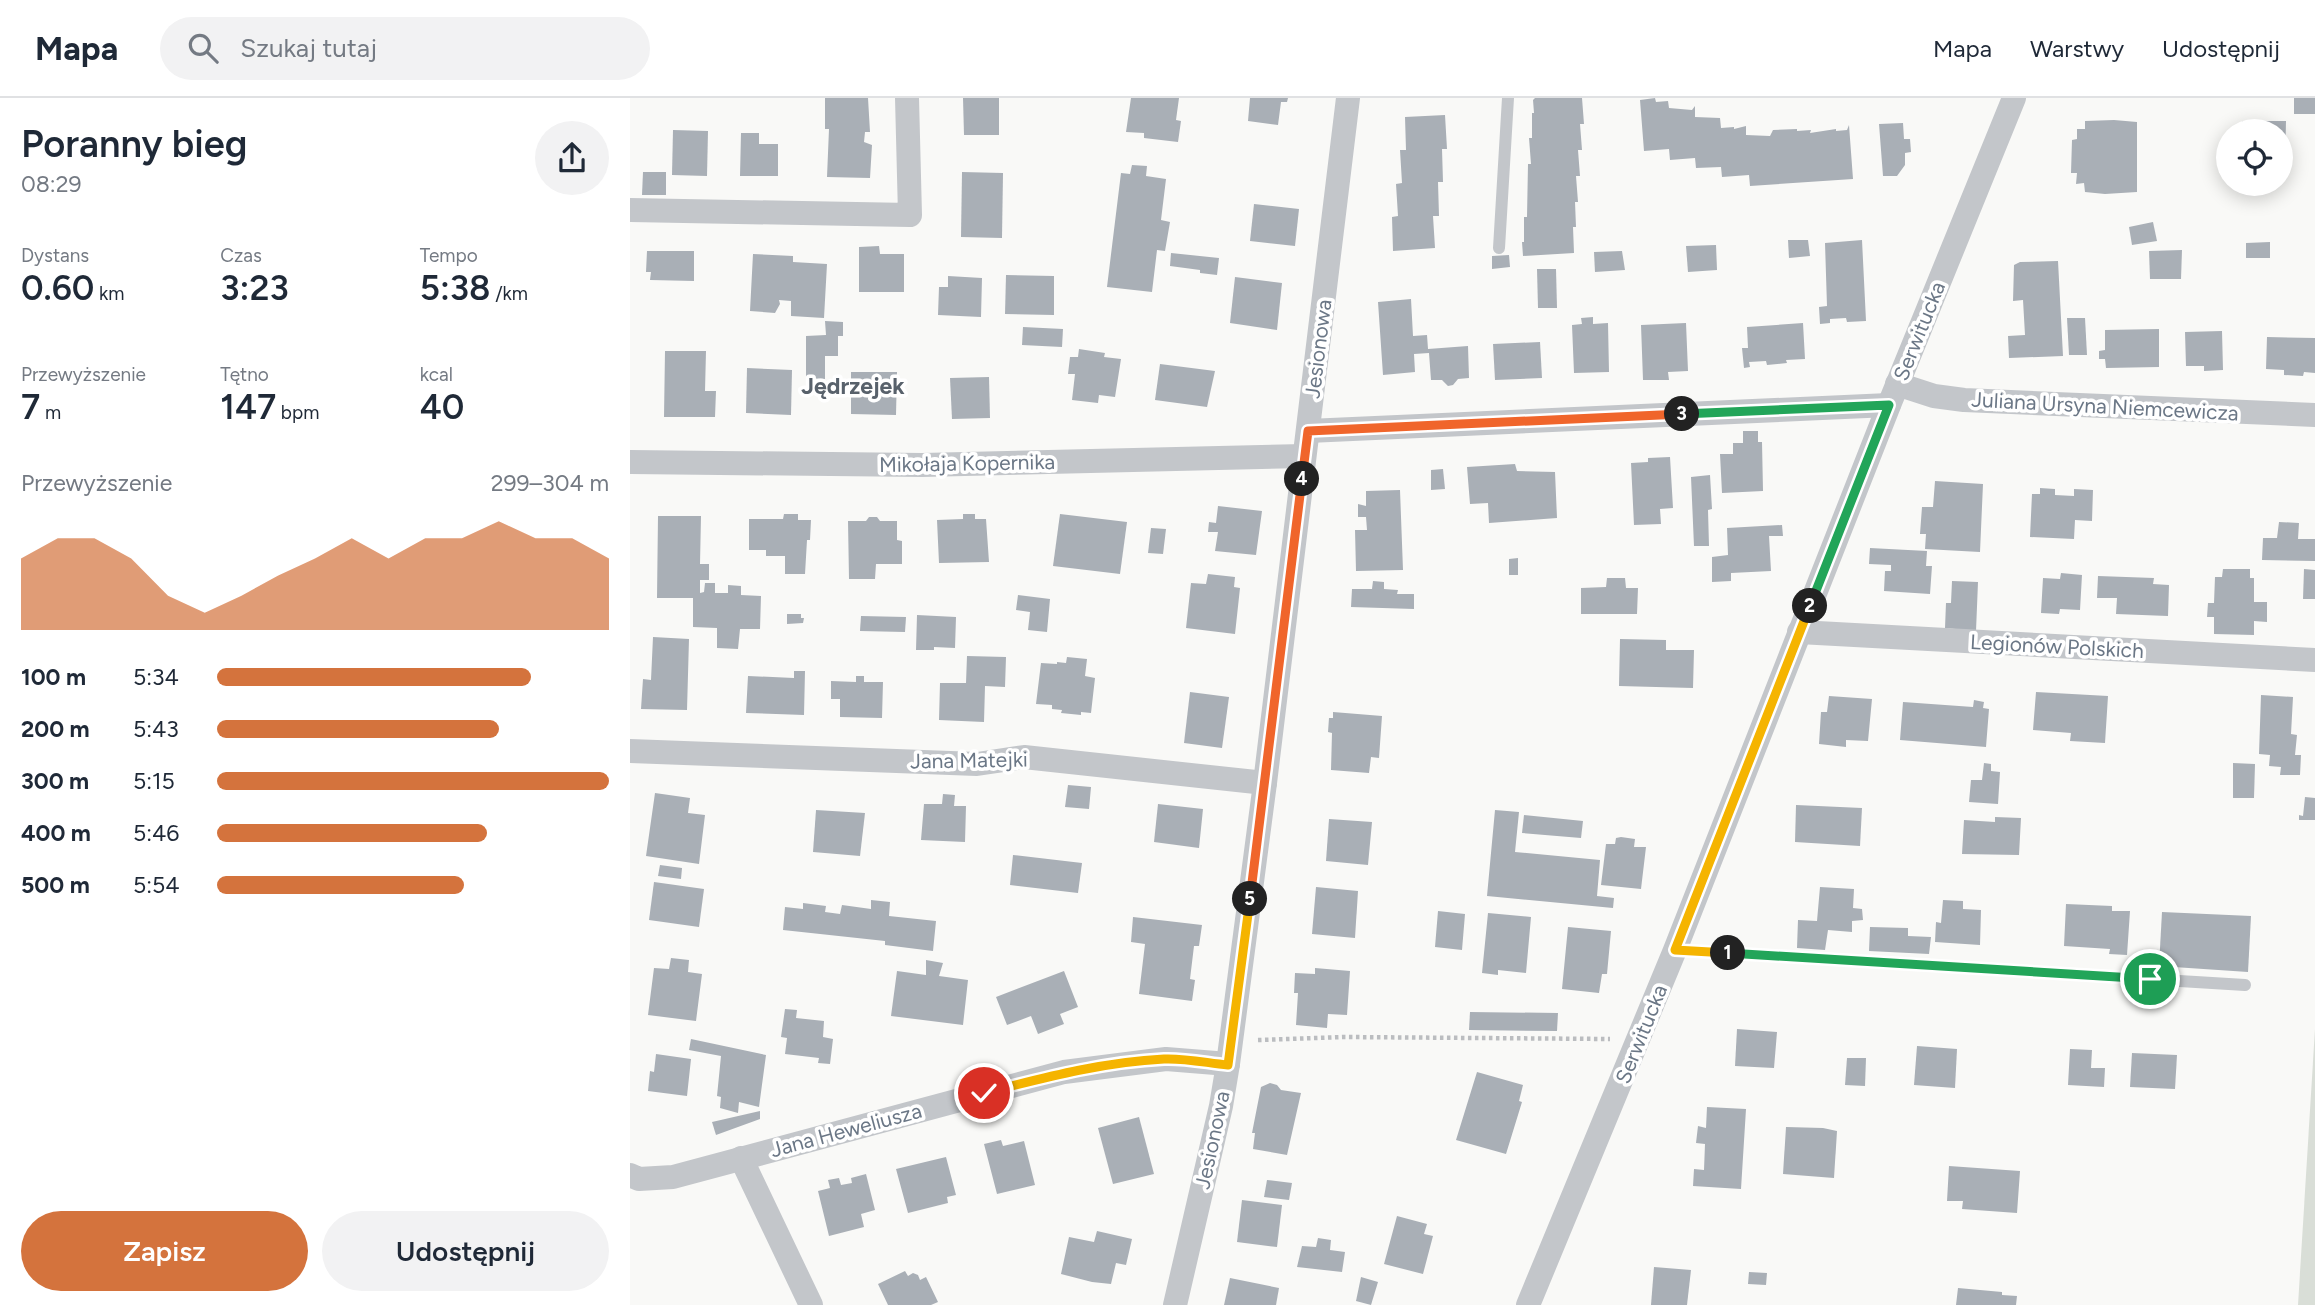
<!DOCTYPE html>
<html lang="pl">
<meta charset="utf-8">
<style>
body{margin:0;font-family:Figtree,sans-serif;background:#f2f2f3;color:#1f2937;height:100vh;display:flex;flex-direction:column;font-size:26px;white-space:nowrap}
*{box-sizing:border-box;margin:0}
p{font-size:23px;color:#747a83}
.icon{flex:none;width:38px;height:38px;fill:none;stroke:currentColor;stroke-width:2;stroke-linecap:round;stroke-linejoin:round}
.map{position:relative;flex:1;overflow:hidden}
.drawer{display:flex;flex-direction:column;background:#fff;width:630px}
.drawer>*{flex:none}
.fabs{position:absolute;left:1586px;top:21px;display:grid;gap:14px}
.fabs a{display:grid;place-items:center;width:77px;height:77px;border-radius:50%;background:#fff;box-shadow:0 4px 18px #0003;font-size:35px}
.pin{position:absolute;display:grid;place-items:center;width:60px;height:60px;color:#fff;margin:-30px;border:4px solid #fff;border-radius:50%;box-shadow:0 2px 7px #0007}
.km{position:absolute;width:35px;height:35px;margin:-18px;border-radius:50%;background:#222;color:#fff;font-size:19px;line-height:35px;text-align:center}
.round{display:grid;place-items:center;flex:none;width:74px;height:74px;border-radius:37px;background:#f2f2f3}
.overview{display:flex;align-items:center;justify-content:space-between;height:119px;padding:0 21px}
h1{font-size:38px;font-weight:600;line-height:52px}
.figures{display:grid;grid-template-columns:repeat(3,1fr);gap:10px;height:119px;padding:7px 21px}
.figures div{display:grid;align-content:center}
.figures b{font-size:35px;font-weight:600}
.figures small{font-size:19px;font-weight:400}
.figures p{font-size:19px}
.chart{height:196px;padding:14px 21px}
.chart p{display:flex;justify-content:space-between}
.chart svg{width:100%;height:126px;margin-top:7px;fill:#d4733d;opacity:.7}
.cta{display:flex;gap:14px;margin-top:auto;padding:14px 21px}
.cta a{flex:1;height:80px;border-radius:42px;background:#d4733d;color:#fff;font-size:28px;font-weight:600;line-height:80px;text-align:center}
.cta a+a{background:#f2f2f3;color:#1f2937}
ul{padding:0 21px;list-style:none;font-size:23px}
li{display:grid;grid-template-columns:112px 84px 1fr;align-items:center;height:52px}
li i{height:18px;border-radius:9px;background:#d4733d}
header{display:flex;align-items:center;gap:42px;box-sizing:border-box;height:98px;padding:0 35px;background:#fff;border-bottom:2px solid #e0e1e3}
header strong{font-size:33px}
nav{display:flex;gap:38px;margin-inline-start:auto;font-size:24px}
.search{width:490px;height:63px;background:#f2f2f3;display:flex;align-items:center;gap:18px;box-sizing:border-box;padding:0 24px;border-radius:38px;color:#747a83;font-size:26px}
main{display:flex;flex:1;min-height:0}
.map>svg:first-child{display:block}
</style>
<header>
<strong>Mapa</strong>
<div class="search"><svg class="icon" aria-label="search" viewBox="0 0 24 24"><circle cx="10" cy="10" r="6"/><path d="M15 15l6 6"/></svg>Szukaj tutaj</div>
<nav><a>Mapa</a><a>Warstwy</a><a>Udostępnij</a></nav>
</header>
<main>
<section class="drawer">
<div class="overview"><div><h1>Poranny bieg</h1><p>08:29</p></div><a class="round"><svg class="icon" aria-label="share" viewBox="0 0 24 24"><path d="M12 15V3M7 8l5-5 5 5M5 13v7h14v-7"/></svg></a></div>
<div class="figures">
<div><p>Dystans</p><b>0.60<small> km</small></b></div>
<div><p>Czas</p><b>3:23</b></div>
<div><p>Tempo</p><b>5:38<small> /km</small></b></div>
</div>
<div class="figures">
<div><p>Przewyższenie</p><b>7<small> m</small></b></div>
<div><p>Tętno</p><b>147<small> bpm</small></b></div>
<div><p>kcal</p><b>40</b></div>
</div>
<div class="chart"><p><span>Przewyższenie</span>299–304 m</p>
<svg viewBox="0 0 160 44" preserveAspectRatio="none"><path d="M0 44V19L10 12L20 12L30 19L40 32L50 38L60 32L70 25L80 19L90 12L100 19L110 12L120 12L130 6L140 12L150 12L160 19V44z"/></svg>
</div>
<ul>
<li><b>100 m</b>5:34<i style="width:80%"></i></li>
<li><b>200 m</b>5:43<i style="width:72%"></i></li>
<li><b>300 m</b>5:15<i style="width:100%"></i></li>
<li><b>400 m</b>5:46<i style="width:69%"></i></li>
<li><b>500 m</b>5:54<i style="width:63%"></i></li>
</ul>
<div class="cta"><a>Zapisz</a><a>Udostępnij</a></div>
</section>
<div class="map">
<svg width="1685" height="1207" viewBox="0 0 1685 1207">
<rect width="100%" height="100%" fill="#f9f9f7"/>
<polygon fill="#d9ded7" points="1685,931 1685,1207 1668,1207"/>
<g fill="#a9afb6">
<polygon points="195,0 238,0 240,34 235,34 234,44 242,47 240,80 197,79 199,31 195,31"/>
<polygon points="333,0 369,0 369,37 334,37"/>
<polygon points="501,0 549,0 546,22 551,23 548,44 514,40 514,35 496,34"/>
<polygon points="620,0 658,0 657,4 651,4 648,27 618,23"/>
<polygon points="905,0 952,0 954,26 950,26 952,52 948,52 950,78 946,78 948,104 945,104 946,129 943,129 944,155 893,158 892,144 894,144 894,119 897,119 898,66 901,66 899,40 902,40 902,15 904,15 903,2"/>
<polygon points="1025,0 1026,4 1038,3 1039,10 1062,12 1065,8 1065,19 1090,20 1091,30 1104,29 1104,31 1116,28 1116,37 1140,38 1143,32 1167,31 1167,33 1181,32 1180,35 1206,31 1206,33 1217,32 1219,27 1223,81 1120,88 1119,77 1092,79 1091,69 1066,70 1065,60 1040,62 1039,51 1014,53 1010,2"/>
<rect x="1664" y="0" width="21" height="16"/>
<polygon points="815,17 817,51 812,51 813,84 808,84 809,118 803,118 805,150 763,153 762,119 768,118 766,86 772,85 770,52 776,52 775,19"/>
<polygon points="1484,22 1507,24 1507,94 1475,96 1455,94 1454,85 1446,86 1447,75 1441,75 1442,42 1447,41 1447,31 1455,31 1455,23"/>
<polygon points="1612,23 1656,23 1655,66 1650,66 1650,33 1612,33"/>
<polygon points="1273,25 1274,41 1280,41 1281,54 1275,55 1275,67 1267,78 1253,78 1249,26"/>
<polygon points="43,32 78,33 77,78 42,77"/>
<polygon points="111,35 129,35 129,46 148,46 148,78 110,78"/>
<polygon points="502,67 517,68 516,78 536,81 531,122 540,124 535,153 527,152 522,194 477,189 491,75 500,76"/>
<polygon points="13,74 36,74 36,97 12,97"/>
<polygon points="332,74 373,75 372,140 331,139"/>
<polygon points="624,106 669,111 665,148 620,143"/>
<polygon points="1523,124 1527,143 1502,147 1499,129"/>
<polygon points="1158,142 1178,142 1180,158 1159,160"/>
<polygon points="1232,142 1236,223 1217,224 1216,220 1200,221 1200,225 1190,226 1189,209 1197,208 1195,145"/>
<polygon points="1640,144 1640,160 1616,160 1616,145"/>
<polygon points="1086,147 1087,172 1058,174 1056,148"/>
<polygon points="249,148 250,156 274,156 274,194 229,194 229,149"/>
<polygon points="1552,152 1551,181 1520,181 1519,153"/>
<polygon points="17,153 64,153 64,183 20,182 21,174 16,174"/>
<polygon points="992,153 995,172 965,174 964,154"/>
<polygon points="541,155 589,160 587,177 570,175 570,172 540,168"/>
<polygon points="123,156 163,158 163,164 197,166 194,220 161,218 161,203 149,202 150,206 145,215 120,213"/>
<polygon points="879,157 880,169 862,171 862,158"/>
<polygon points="1428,163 1433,258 1379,260 1378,238 1395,237 1393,202 1383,203 1384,167 1390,164"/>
<polygon points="907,171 926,171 927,210 908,210"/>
<polygon points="376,177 424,178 424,217 375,216"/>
<polygon points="318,178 352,180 351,219 308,217 309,189 318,189"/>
<polygon points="605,179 652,185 647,232 600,225"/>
<polygon points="781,201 783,238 797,237 798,251 838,248 839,280 828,281 823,287 818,288 812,282 801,282 799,255 784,256 785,274 753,277 748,204"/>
<polygon points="963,219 963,226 978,225 979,274 944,275 942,227 952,226 951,220"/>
<polygon points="1437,220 1455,220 1457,257 1439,257"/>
<polygon points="195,223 213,224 213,238 208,238 208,258 195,258 195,281 176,280 176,238 196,237"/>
<polygon points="1056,225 1058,273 1038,274 1039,282 1013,282 1011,227"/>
<polygon points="1173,225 1175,261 1156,262 1157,265 1137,267 1136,263 1119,264 1120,269 1114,270 1112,250 1118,250 1117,229"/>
<polygon points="393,229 433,231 432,249 392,247"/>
<polygon points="1529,231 1529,269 1476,270 1475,261 1469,261 1469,253 1475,252 1475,232"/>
<polygon points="1592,233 1593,272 1574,273 1574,268 1556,268 1555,234"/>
<polygon points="1637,239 1685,240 1685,275 1674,274 1673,278 1654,277 1654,272 1636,271"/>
<polygon points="910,244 912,280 865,282 863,246"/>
<polygon points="449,251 475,255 474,259 491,261 485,299 469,297 468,305 442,302 445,276 438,276 440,259 448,259"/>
<polygon points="35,253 76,253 75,293 86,293 85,319 34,319"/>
<polygon points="530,266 585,273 577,309 525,302"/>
<polygon points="117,270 162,272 161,317 116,315"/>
<polygon points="221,274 267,274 266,317 221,316"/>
<polygon points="359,279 360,320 322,321 320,280"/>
<polygon points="1113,333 1128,333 1128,344 1132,344 1133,393 1092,395 1090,356 1103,356 1103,345 1113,345"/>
<polygon points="1040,359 1043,410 1030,411 1031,426 1004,427 1001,365 1018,364 1018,360"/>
<polygon points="885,366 887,373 925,374 927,420 859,425 858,405 840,406 837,369"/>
<polygon points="813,371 815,391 801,392 801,372"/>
<polygon points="1080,377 1082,411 1078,412 1079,448 1064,448 1061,379"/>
<polygon points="1305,383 1353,386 1350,454 1295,451 1296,436 1290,436 1292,409 1303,409"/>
<polygon points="1410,390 1425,391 1425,397 1444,398 1444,391 1463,392 1462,423 1445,422 1444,441 1400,439 1402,396 1410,396"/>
<polygon points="770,392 773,472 726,473 725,432 737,432 736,419 728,419 728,406 736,408 736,393"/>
<polygon points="588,408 632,413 626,457 585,453 588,434 578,434 579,424 586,425"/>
<polygon points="154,416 168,416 168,422 181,422 180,442 177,442 175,476 155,476 155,458 136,458 136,452 119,452 119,421 153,421"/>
<polygon points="333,416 345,416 345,421 356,421 359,464 309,465 307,422 333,421"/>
<polygon points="430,416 497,424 490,476 423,468"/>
<polygon points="28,418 71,418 70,466 79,466 79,482 70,482 70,495 74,494 75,485 85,485 85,495 98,495 98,487 111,488 111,497 131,498 130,531 110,531 108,551 87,550 87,530 63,529 63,500 27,500"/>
<polygon points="239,419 247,419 250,423 267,423 267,442 272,443 272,466 246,466 245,481 219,481 218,423 236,423"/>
<polygon points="1649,424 1669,425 1668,441 1685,441 1685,463 1632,462 1633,440 1647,440"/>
<polygon points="1152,427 1153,438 1139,438 1141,473 1101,475 1101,483 1082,484 1082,459 1098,457 1097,430"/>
<polygon points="521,430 536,431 533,456 518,455"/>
<polygon points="1240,450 1297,453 1296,468 1302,468 1300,496 1254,493 1255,473 1261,473 1261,467 1239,466"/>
<polygon points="888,460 888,477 879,477 879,461"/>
<polygon points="1593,471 1620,471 1620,480 1624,480 1624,504 1637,504 1637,524 1624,523 1624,537 1584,536 1584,519 1577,519 1578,505 1584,505 1585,479 1592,479"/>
<polygon points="1674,471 1685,472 1685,501 1673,501"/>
<polygon points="1431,475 1452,477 1450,512 1430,511 1429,516 1411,515 1413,480 1430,481"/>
<polygon points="578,476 605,479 604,489 610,490 605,536 556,530 561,485 576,486"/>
<polygon points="1468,478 1524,480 1523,486 1539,487 1538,518 1486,516 1487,500 1467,500"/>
<polygon points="977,480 995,480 996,490 1008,490 1007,516 951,516 951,490 976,489"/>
<polygon points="743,483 754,484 754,491 768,492 767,496 784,496 784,511 721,509 722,491 742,491"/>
<polygon points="1322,483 1348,484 1346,533 1315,530 1316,505 1321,505"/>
<polygon points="388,497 420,501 417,534 398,532 400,514 386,512"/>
<polygon points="157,516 171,516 171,520 174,520 173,525 157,526"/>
<polygon points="287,517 326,519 325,550 304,549 304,552 286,552"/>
<polygon points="231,518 276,519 275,534 230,533"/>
<polygon points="23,539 59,541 57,612 11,611 13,581 21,582"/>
<polygon points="990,541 1036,542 1036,552 1064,552 1063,590 989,588"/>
<polygon points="337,558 376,559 375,589 355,588 354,624 309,622 310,585 336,585"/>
<polygon points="437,559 457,561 455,578 465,580 461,615 451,614 451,617 431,615 432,612 422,611 422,607 406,606 411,565 427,566 427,564 436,565"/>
<polygon points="164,573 175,573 174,617 116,615 118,578 164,580"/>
<polygon points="226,578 234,578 234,584 253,584 252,620 210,619 210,601 201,601 201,583 226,584"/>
<polygon points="560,594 599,599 592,650 554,645"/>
<polygon points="1406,594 1478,598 1475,645 1440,643 1441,635 1403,632"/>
<polygon points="1631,597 1663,599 1661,636 1667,637 1665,657 1671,657 1670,677 1650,677 1651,669 1639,668 1640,657 1629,656"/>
<polygon points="1199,598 1242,601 1238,643 1216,642 1216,649 1189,646 1191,614 1197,614"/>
<polygon points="1344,602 1354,604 1353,610 1359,611 1356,649 1270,642 1273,604 1343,609"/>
<polygon points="703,614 752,618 749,660 741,659 739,675 701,672 702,635 698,634 699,620 703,620"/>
<polygon points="1354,665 1361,666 1361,673 1370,674 1368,706 1339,704 1341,682 1352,682"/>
<polygon points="1603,665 1625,666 1624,700 1603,700"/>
<polygon points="438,687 461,689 459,711 435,709"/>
<polygon points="25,695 60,700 58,715 75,717 69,766 16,758"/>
<polygon points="313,696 325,697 324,708 336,708 335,744 291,742 294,706 312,706"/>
<polygon points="1675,699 1685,700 1685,722 1669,722 1669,717 1673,718"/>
<polygon points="528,706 573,711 569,750 524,744"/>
<polygon points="1166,707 1232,710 1230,748 1165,744"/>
<polygon points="186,712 235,715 230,758 183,754"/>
<polygon points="865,712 889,714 885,754 970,762 967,798 984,800 983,810 857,798"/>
<polygon points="894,717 953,723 951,740 892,735"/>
<polygon points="1365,719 1391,720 1389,757 1332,756 1334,722 1365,724"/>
<polygon points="699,721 742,724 738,767 696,763"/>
<polygon points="991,739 1005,741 1004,749 1016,749 1011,791 971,787 976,746 985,746 986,740"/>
<polygon points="383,757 452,765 448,795 380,787"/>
<polygon points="30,767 52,770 51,781 28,778"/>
<polygon points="24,784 74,791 69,829 19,822"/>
<polygon points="686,789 728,793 725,840 682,836"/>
<polygon points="1190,789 1224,791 1223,810 1232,811 1233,822 1222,823 1222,834 1198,832 1195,852 1167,850 1168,822 1187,823"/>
<polygon points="241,802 260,804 259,818 306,823 303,853 255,847 255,843 153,832 155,809 173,811 173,805 196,808 195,814 210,816 212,807 241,811"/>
<polygon points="1313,802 1333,803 1333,811 1351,812 1350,847 1305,844 1306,824 1311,825"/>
<polygon points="1436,806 1482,808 1482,813 1500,813 1497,857 1479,856 1480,851 1434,848"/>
<polygon points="808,813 835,816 832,852 805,849"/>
<polygon points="1532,814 1621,818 1618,874 1529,868"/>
<polygon points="858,815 901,819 896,875 868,872 868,877 852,875"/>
<polygon points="503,819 572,827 569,848 564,848 560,881 565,882 562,903 509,896 515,846 501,844"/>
<polygon points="938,829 981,833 977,876 972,876 969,895 932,891"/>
<polygon points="1240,829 1278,830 1278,838 1301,839 1299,856 1239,853"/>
<polygon points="41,860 59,862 58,874 72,876 66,923 18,917 24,870 39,871"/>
<polygon points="296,862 313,865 309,878 338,882 333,927 261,918 267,873 296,877"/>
<polygon points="685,870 720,873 717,917 698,916 697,930 666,927 668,895 664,895 665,875 685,876"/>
<polygon points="434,873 448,909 430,916 434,926 408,936 401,918 377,927 366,899"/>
<polygon points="155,911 167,912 166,920 194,923 193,939 203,941 200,966 188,965 189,960 155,956 157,940 151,939"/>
<polygon points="840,914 928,915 927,933 839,932"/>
<polygon points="1107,931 1147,934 1144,970 1105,968"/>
<polygon points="61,941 136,957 129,1009 109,1004 108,1015 90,1010 91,999 87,998 91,958 59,952"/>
<polygon points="1287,948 1327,951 1325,990 1284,987"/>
<polygon points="1440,951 1462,952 1461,970 1475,970 1474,989 1438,987"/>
<polygon points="1502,955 1547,957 1545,991 1500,989"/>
<polygon points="26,956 61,961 57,998 18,993 20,973 24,974"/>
<polygon points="1217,960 1236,960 1235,988 1215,987"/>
<polygon points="847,974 893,987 889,1003 892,1004 876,1056 826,1042"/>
<polygon points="640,985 647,987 651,992 671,995 657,1057 623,1051 625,1035 622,1035 631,989"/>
<polygon points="1077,1009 1116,1011 1111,1091 1063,1088 1064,1071 1074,1072 1075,1046 1066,1045 1068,1028 1076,1030"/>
<polygon points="130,1013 130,1021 86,1037 82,1024"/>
<polygon points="509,1019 524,1076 483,1086 468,1030"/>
<polygon points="1156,1029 1193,1030 1207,1033 1204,1080 1153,1076"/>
<polygon points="371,1042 373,1048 394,1043 405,1087 367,1096 354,1046"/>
<polygon points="316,1059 326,1097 317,1099 318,1105 278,1115 266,1071"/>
<polygon points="1319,1068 1390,1073 1387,1115 1332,1111 1333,1103 1317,1103"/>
<polygon points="236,1076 245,1112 231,1116 234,1129 199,1138 188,1093 200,1090 198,1082 209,1080 211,1087 222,1085 221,1080"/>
<polygon points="637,1082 662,1085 659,1102 634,1099"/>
<polygon points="612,1102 652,1107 647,1149 607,1144"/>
<polygon points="767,1118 797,1126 794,1136 803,1138 793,1176 754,1166"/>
<polygon points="467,1133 502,1141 496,1167 486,1165 481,1186 462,1184 431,1176 439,1139 464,1144"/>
<polygon points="688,1140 701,1142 700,1152 715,1154 712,1174 667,1169 672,1148 686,1149"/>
<polygon points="1024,1169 1061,1172 1057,1207 1021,1207"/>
<polygon points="275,1173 278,1178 283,1175 288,1177 290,1182 296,1179 308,1204 301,1207 258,1207 248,1186"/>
<polygon points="1119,1174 1137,1175 1136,1187 1118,1186"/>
<polygon points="731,1179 748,1184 741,1207 726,1203"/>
<polygon points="600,1180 649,1190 646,1207 594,1207"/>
<polygon points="1328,1190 1372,1194 1372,1197 1387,1198 1386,1207 1326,1207"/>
</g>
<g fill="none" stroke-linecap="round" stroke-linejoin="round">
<polyline stroke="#bbbdc0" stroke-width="4.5" stroke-dasharray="3.5 3.5" stroke-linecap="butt" points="628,942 714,939 980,941"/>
<g stroke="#c3c6ca" stroke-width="12">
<polyline points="869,150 878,0"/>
<polyline points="1045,852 1615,887"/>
</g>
<g stroke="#c3c6ca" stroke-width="24">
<polyline points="0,112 280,117 277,0"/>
<polyline points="1267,286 1304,298 1334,302 1685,317"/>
<polyline points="678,333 1259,307"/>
<polyline points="0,364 292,367 674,358"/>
<polyline points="1169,534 1685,562"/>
<polyline points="0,653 347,666 394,659 635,685"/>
<polyline points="111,1060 181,1207"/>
<polyline points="0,1077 9,1081 43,1079 434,974 536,961 598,966"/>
<polyline points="545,1207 591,1008 598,966 635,685 718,0"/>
<polyline points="898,1207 1045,852 1259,307 1384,0"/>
</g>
</g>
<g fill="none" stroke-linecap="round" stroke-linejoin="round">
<g stroke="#fff" stroke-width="14">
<polyline id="split-1" points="1098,855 1520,881"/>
</g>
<g stroke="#fff" stroke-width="14">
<polyline id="split-2" points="1098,855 1045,852 1180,508"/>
</g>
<g stroke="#fff" stroke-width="14">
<polyline id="split-3" points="1052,316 1259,307 1180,508"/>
</g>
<g stroke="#fff" stroke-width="14">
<polyline id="split-4" points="672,381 678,333 1052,316"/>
</g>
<g stroke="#fff" stroke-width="14">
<polyline id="split-5" points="620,801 672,381"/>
</g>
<g stroke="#fff" stroke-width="14">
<path id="split-6" d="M354 995C413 980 472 964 534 961 555 960 577 965 598 967L620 801"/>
</g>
<use href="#split-1" stroke="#22a559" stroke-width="9"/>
<use href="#split-2" stroke="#f5b400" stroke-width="9"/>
<use href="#split-3" stroke="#22a559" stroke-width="9"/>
<use href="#split-4" stroke="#f0652b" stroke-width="9"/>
<use href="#split-5" stroke="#f0652b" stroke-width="9"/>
<use href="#split-6" stroke="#f5b400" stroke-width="9"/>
</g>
<g text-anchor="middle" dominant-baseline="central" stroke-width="7" stroke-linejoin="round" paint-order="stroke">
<g font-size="21" fill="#6b7786" stroke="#fff">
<text transform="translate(1289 233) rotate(-68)">Serwitucka</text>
<text transform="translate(688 251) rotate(-83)">Jesionowa</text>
<text transform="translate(1475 308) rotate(3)">Juliana Ursyna Niemcewicza</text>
<text transform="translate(337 365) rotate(-1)">Mikołaja Kopernika</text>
<text transform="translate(1427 548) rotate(3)">Legionów Polskich</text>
<text transform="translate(339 662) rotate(-1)">Jana Matejki</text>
<text transform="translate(1011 936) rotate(-68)">Serwitucka</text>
<text transform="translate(216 1032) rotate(-15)">Jana Heweliusza</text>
<text transform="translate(582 1042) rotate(-78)">Jesionowa</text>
</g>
<g font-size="23" font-weight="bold" fill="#58616b" stroke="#fff">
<text x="223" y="288">Jędrzejek</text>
</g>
</g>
</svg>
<div class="fabs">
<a><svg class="icon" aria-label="locate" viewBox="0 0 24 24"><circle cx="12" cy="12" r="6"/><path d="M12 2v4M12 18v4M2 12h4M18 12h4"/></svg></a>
</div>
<div class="pin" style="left:1520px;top:881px;background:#1e9e55"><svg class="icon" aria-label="arrive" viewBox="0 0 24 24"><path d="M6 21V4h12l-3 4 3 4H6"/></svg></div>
<div class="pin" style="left:354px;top:995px;background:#d93025"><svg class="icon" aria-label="check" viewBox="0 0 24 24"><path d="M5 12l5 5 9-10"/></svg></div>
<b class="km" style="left:1098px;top:855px">1</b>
<b class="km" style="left:1180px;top:508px">2</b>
<b class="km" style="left:1052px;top:316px">3</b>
<b class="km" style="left:672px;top:381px">4</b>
<b class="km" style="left:620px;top:801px">5</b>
</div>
</main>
